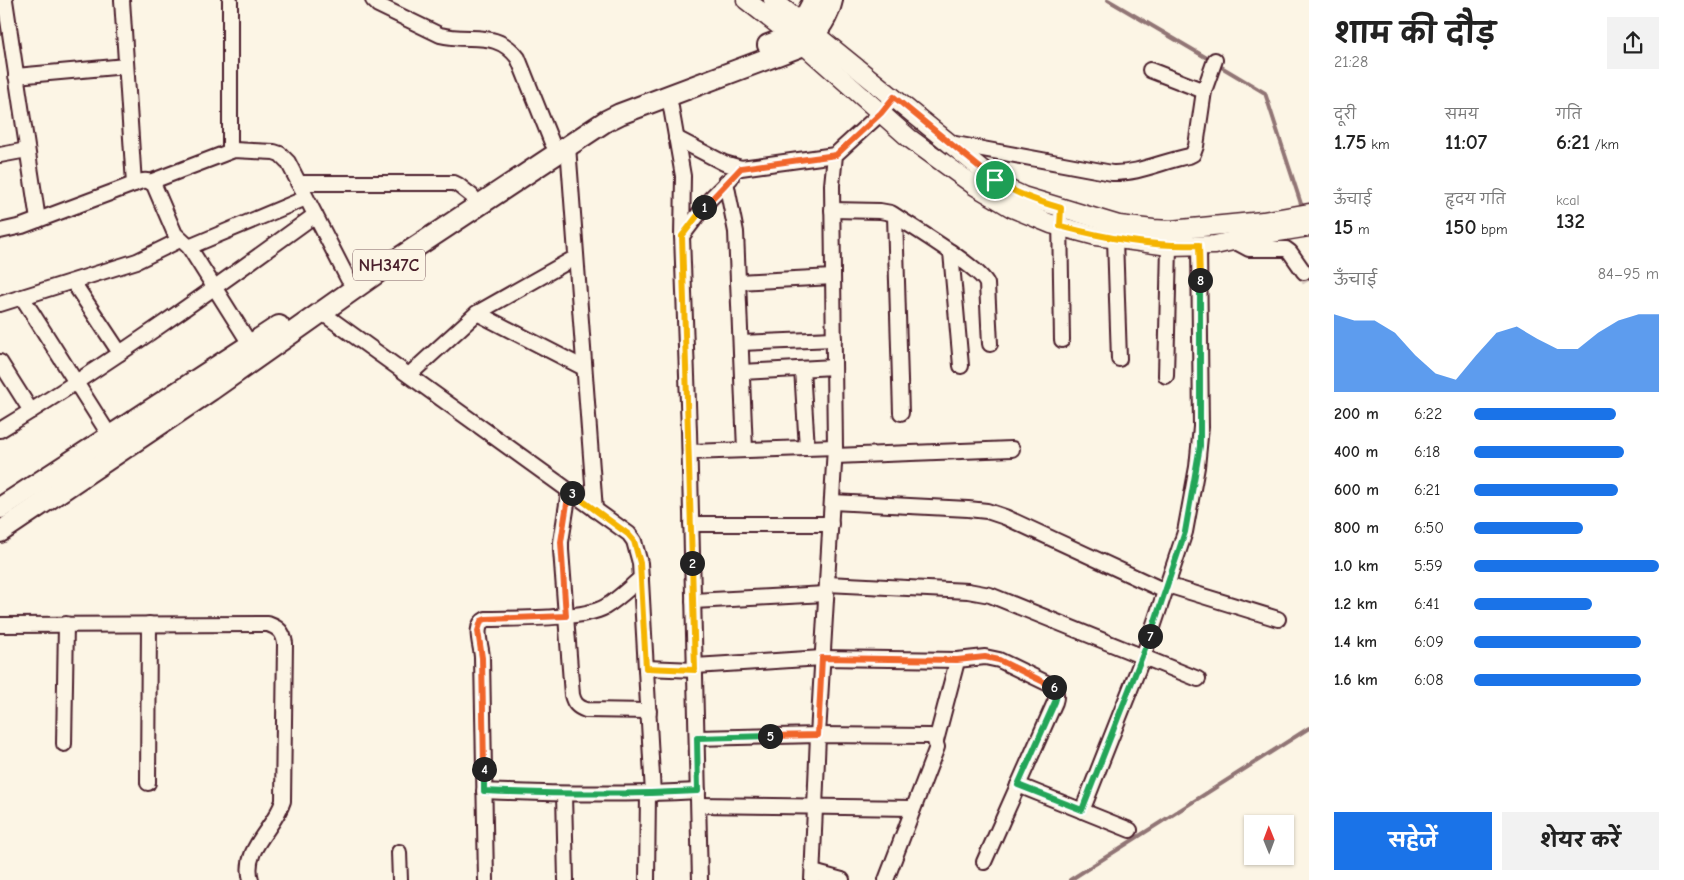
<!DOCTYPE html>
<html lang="hi">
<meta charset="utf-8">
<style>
body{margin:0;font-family:"Comic Neue","Playpen Sans Deva",sans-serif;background:#f2f2f2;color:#222;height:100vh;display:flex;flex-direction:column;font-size:19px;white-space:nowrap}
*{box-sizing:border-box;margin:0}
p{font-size:16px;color:#767676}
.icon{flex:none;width:28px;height:28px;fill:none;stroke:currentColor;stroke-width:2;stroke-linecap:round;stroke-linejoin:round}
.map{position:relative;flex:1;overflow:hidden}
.drawer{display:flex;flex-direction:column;background:#fff;width:375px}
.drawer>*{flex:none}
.needle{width:32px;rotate:359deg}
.fabs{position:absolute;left:1244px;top:815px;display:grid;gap:10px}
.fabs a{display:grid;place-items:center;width:50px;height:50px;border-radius:0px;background:#fff;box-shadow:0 1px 4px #0004;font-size:25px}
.pin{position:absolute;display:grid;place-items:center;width:42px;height:42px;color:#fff;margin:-21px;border:2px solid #fff;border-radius:50%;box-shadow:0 1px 5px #0007}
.km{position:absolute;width:25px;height:25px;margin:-12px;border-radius:50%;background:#222;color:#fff;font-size:14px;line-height:25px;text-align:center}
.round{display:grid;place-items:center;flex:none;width:52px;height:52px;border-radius:0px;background:#f2f2f2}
.summary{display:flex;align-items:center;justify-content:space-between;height:85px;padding:0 25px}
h1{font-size:28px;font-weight:700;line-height:38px}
.metrics{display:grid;grid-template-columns:repeat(3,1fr);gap:8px;height:85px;padding:5px 25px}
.metrics div{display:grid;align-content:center}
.metrics b{font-size:21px;font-weight:700}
.metrics small{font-size:14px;font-weight:400}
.metrics p{font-size:14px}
.chart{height:140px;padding:10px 25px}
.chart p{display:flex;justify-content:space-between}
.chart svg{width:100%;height:90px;margin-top:5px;fill:#1a73e8;opacity:.7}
.cta{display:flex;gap:10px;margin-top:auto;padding:10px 25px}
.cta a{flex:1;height:58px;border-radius:0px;background:#1a73e8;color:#fff;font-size:20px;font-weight:700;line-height:58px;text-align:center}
.cta a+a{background:#f2f2f2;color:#222}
ul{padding:0 25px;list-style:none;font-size:16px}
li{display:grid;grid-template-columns:80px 60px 1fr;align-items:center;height:38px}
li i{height:12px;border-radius:6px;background:#1a73e8}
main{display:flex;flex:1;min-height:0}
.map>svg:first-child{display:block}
</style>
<main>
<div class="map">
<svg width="1309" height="880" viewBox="0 0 1309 880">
<rect width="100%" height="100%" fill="#fcf5e5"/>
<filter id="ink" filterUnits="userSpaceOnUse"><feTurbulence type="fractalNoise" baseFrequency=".02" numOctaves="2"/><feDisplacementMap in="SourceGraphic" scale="10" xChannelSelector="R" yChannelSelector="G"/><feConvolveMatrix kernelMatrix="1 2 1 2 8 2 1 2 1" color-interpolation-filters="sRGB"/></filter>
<g filter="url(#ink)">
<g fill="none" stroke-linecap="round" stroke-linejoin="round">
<g stroke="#917474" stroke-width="4">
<polyline points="1108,0 1212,61"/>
<polyline points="1218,65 1265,93 1303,210"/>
<polyline points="1070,880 1309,728"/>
</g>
<polyline stroke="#d8cac0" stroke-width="14" stroke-dasharray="14 7" stroke-linecap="butt" points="1304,272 1309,281"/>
<g stroke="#4a1f2b" stroke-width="18">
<g id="minor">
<polyline points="5,0 38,220"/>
<polyline points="122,0 134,184"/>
<path d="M373 0 378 5 440 35C471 43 496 29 518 58L552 143"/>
<polyline points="1150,70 1204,91"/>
<polyline points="16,76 126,66"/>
<polyline points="669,96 683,176 682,236 689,431 700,880"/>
<polyline points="676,138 724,163 741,168 835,155"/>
<path d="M950 143 1112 173C1138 174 1163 161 1189 156L1193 154 1196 146 1204 91 1215 60"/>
<polyline points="568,146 595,510"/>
<polyline points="230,151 230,0"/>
<polyline points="0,155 27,150"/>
<polyline points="150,182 234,150 274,152 280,154 288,162 348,279"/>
<polyline points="726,182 736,232 745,450"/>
<polyline points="298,183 454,183 458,185 472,196"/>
<path d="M832 210 880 211 891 213C909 225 981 268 987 284L990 344"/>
<polyline points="895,216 901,413"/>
<polyline points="1060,218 1062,340"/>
<path d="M0 231 22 226 142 181C147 180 149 181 154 185L175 234 189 247 250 344"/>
<polyline points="682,236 710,199 731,178"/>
<polyline points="1115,239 1119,359"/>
<polyline points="1234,241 1249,249 1286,249 1290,252 1304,272"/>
<polyline points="189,247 306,198"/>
<polyline points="951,252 961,366"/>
<polyline points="73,282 120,353"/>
<polyline points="738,282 833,277"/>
<polyline points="22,297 110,436"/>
<polyline points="0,304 137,261 180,240"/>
<polyline points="321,312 629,534 634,541 640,563 653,794"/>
<polyline points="477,313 584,368"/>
<polyline points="741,343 834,339"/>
<polyline points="0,362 31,411"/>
<polyline points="802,369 807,448"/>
<polyline points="742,372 834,367"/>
<polyline points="409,375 477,313 576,257"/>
<polyline points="1166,376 1169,246"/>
<path d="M0 430C109 364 212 290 315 215"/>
<polyline points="690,452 835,447"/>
<polyline points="835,456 1012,449"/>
<path d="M569 491 561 542V550L572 695C574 703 577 707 586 710L649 711"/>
<polyline points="832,502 968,509 987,511 1005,517 1165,591"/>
<polyline points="691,524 831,524"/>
<polyline points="827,584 968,591 990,595 1198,679"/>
<polyline points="1167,585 1278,619"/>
<polyline points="693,601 826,594"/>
<path d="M0 625 268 624C279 628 283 632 285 643L283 801C274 830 242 848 251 880"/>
<path d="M695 666 822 658 957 660 985 657 999 660 1053 686C1057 692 1057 696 1055 702L984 862"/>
<polyline points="646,668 695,670"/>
<polyline points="697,738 818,735 930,736 934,738 937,747 886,880"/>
<polyline points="936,741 956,665"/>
<polyline points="64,744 66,624"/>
<polyline points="148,783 149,624"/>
<polyline points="1018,785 1130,830"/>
<path d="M484 791C556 794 627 795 698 791"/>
<polyline points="564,794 566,880"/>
<polyline points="699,805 913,808"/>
<polyline points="1082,811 1143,657 1185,532 1197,467 1201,427 1199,245"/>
<polyline points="399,852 400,880"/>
<polyline points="813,872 842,880"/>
<path d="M486 880 482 658C482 646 472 626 486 619 515 618 581 620 605 607 618 599 629 588 641 578"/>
<polyline points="647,880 648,794"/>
<polyline points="812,880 818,735 835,447 832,185 835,155 881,113 894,97"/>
</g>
</g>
<g stroke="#4a1f2b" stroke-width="21">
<g id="major">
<polyline points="746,0 804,45 909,138 975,186 1012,208 1051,224 1096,236 1169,246 1215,245 1260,235 1309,227"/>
<polyline points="773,0 995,180 1010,190 1023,196 1119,225 1153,229 1171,230 1263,221 1309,213"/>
</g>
</g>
<g stroke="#4a1f2b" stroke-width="24">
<g id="highway">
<polyline points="768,45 792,36 802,23 814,0"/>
<polyline points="0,508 279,326"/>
<path d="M0 532 211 390 381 270 606 121 620 114 804 45C817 33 828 18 832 0"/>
</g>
</g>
<use href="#minor" stroke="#fcf5e5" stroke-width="14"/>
<use href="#major" stroke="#fcf5e5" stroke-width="18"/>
<use href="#highway" stroke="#fcf5e5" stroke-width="20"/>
</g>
</g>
<g fill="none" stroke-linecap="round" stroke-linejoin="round" filter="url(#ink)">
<g stroke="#fff" stroke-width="10">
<polyline id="split-1" points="704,207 741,168 836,155 881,113 894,97 995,180"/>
</g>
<g stroke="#fff" stroke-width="10">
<polyline id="split-2" points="692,563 682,236 704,207"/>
</g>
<g stroke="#fff" stroke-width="10">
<polyline id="split-3" points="572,493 628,534 634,541 640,563 646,668 695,670 692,563"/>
</g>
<g stroke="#fff" stroke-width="10">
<polyline id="split-4" points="484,769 482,658 478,631 481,621 486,619 566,616 561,542 569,491 572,493"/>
</g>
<g stroke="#fff" stroke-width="10">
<path id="split-5" d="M484 769V791C556 794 627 795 698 791L697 738 770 736"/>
</g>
<g stroke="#fff" stroke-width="10">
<polyline id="split-6" points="770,736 818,735 822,658 957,660 985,657 999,660 1054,687"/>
</g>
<g stroke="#fff" stroke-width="10">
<path id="split-7" d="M1054 687C1058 692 1057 696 1055 702L1018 785 1082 810 1150 636"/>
</g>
<g stroke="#fff" stroke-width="10">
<polyline id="split-8" points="1150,636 1185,532 1200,446 1200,280"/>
</g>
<g stroke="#fff" stroke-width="10">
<path id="split-9" d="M995 180C1016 194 1037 201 1061 208L1060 226C1106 238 1152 247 1199 245L1200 280"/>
</g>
<use href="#split-1" stroke="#f0652b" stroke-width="6"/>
<use href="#split-2" stroke="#f5b400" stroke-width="6"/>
<use href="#split-3" stroke="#f5b400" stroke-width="6"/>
<use href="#split-4" stroke="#f0652b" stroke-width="6"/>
<use href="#split-5" stroke="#22a559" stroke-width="6"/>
<use href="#split-6" stroke="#f0652b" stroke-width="6"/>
<use href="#split-7" stroke="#22a559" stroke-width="6"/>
<use href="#split-8" stroke="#22a559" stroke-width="6"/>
<use href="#split-9" stroke="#f5b400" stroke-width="6"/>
</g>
<g text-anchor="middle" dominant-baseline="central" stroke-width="5" stroke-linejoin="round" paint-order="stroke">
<rect fill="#fcf5e5" stroke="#7f5f63" stroke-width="1" x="353" y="249.5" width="72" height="31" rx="4"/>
<g font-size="18" font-weight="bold" fill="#4a1f2b">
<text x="389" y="265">NH347C</text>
</g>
</g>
</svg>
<div class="fabs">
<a><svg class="needle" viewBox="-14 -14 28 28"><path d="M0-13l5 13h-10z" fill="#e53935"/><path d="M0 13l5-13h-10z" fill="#767676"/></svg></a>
</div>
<div class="pin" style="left:995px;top:180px;background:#1e9e55"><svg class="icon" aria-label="arrive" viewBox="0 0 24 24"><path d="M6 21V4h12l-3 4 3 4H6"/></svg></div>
<b class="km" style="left:704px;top:207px">1</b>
<b class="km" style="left:692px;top:563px">2</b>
<b class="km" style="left:572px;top:493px">3</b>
<b class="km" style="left:484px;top:769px">4</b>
<b class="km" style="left:770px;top:736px">5</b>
<b class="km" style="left:1054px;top:687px">6</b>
<b class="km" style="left:1150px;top:636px">7</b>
<b class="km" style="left:1200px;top:280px">8</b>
</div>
<section class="drawer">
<div class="summary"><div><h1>शाम की दौड़</h1><p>21:28</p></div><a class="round"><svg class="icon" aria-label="share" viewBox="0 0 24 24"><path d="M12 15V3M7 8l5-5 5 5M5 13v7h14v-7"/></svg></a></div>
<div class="metrics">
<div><p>दूरी</p><b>1.75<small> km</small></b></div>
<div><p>समय</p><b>11:07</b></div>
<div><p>गति</p><b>6:21<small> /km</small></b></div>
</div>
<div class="metrics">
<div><p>ऊँचाई</p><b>15<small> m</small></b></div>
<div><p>हृदय गति</p><b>150<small> bpm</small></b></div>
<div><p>kcal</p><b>132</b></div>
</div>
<div class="chart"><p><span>ऊँचाई</span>84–95 m</p>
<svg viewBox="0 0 160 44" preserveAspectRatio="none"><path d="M0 44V6L10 9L20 9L30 15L40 26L50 35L60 38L70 26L80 15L90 12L100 18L110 23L120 23L130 15L140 9L150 6L160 6V44z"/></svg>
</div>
<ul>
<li><b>200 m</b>6:22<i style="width:77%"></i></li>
<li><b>400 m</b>6:18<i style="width:81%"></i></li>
<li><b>600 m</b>6:21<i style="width:78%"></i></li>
<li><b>800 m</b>6:50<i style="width:59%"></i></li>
<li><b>1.0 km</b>5:59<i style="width:100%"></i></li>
<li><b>1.2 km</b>6:41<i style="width:64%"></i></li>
<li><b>1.4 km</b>6:09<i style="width:90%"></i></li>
<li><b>1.6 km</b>6:08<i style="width:90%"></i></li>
</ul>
<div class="cta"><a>सहेजें</a><a>शेयर करें</a></div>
</section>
</main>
